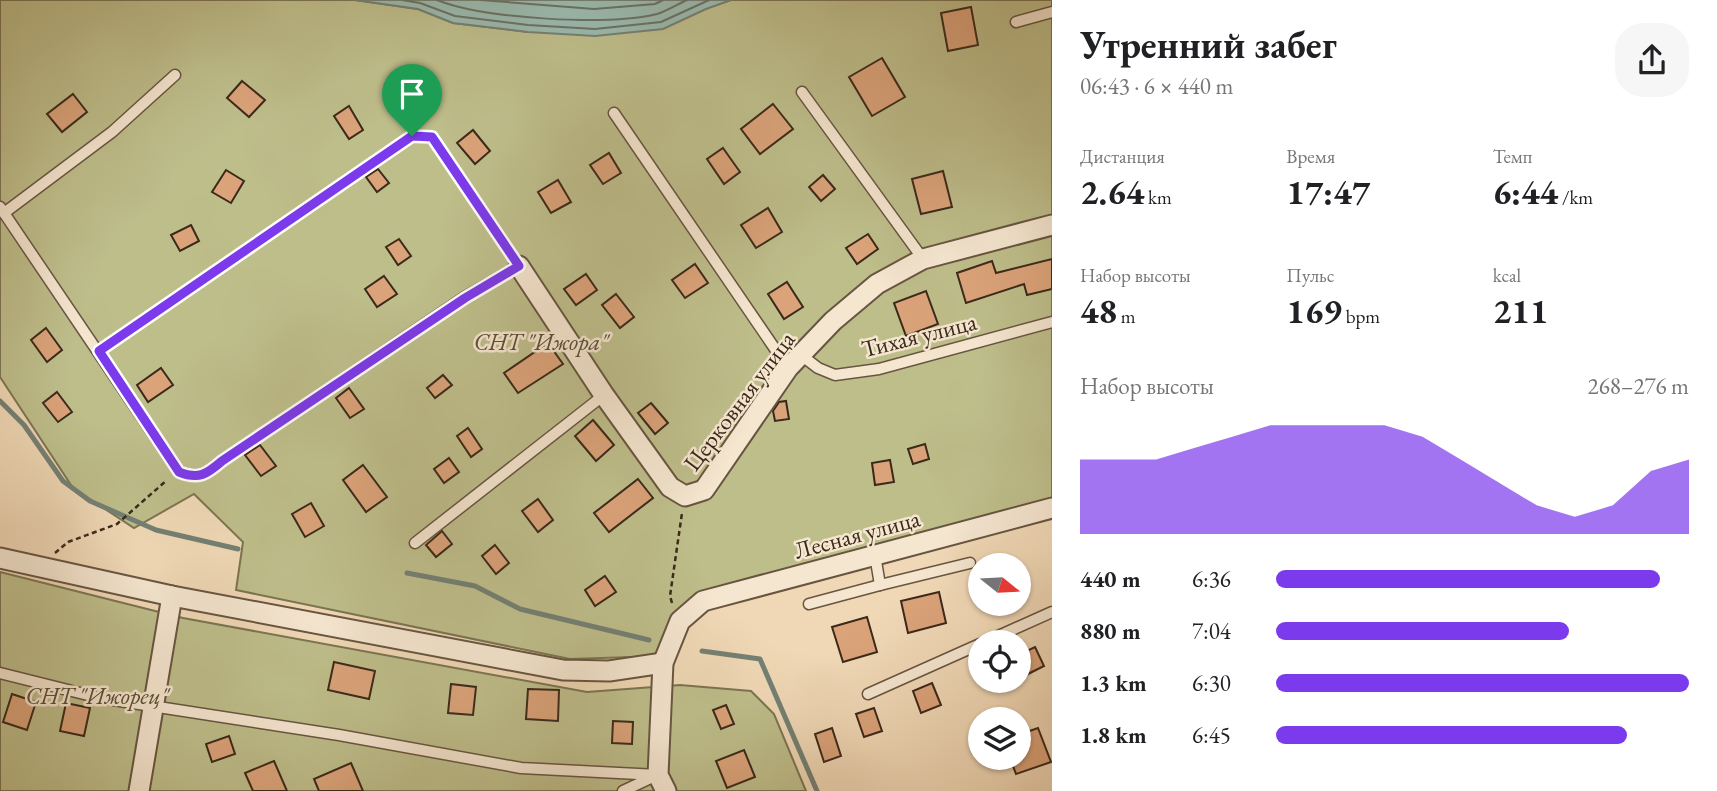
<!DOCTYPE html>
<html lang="ru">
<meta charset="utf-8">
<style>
body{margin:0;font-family:"EB Garamond",serif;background:#f6f6f6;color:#202124;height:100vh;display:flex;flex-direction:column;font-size:26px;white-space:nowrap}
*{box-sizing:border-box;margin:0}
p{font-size:23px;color:#757577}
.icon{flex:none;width:38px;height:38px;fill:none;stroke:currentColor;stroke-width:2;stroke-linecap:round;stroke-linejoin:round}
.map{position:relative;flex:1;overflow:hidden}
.sheet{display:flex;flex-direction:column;background:#fff;width:665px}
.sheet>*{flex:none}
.needle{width:46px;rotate:108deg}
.controls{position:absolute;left:968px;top:553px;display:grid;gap:14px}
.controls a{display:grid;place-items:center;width:63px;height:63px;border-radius:50%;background:#fff;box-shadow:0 2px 5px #0004;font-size:35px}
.pin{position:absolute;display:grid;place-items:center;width:60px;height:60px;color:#fff;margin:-72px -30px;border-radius:50% 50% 50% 0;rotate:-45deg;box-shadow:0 0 7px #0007}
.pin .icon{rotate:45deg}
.round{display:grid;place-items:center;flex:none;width:74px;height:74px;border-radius:28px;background:#f6f6f6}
.head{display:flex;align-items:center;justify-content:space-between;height:119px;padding:0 28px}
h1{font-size:38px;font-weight:700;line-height:52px}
.stats{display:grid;grid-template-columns:repeat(3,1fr);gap:10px;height:119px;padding:7px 28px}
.stats div{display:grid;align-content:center}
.stats b{font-size:35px;font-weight:700}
.stats small{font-size:19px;font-weight:400}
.stats p{font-size:19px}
.chart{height:196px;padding:14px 28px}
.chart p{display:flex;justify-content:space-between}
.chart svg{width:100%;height:126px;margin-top:7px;fill:#7c3aed;opacity:.7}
ul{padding:0 28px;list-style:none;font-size:23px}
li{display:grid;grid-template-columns:112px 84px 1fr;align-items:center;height:52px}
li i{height:18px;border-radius:9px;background:#7c3aed}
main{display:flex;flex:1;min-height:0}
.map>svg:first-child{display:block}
</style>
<main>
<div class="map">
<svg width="1052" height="791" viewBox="0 0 1052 791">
<rect width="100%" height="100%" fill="#f0d8b6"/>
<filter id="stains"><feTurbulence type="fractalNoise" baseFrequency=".00286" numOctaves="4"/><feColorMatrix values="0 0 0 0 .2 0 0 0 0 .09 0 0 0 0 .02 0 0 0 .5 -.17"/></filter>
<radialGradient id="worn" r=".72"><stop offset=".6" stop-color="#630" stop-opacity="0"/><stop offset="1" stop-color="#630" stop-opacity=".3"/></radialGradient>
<g fill="#bebe8b" stroke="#7c7452" stroke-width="2">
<polygon points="0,0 355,0 418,9 453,23 528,32 706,8 731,0 1052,0 1052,508 703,601 663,663 632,657 570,659 236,590 243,542 194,494 134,528 73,488 0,377"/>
<polygon points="0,572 183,618 587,692 680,685 751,691 774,714 806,791 0,791"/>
</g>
<polygon fill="#9abaaf" stroke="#748073" stroke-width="2" points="355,0 731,0 706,9 663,29 595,36 528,32 453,23 418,9"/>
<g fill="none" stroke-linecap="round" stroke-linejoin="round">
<g stroke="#6a7264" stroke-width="2">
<polyline points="402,0 420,3 455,16 528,25 595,29 661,22 709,0"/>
<path d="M437 0C485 19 607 26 657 14 667 11 678 4 687 0"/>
<polyline points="481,0 594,9 655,4 663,0"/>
</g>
<g stroke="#748073" stroke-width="5">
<polyline points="0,401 24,425 63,481 90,501 156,530 238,549"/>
<polyline points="407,573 475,586 520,609 649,640"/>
<polyline points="702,651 760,659 817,791"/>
</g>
</g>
<g fill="#dba37a" stroke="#3b291a" stroke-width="2">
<polygon points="971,7 978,45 948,51 941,13"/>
<polygon points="882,58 905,97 872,116 849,77"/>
<polygon points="242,81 265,100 249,117 227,98"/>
<polygon points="73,94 87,112 62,132 47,114"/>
<polygon points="773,104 793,129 760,154 741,129"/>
<polygon points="349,106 363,130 349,139 334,116"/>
<polygon points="473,130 490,151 475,164 457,143"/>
<polygon points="723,148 740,172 724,184 707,159"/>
<polygon points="609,153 621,173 603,184 590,165"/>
<polygon points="378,169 389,183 377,192 366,177"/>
<polygon points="226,170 244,181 231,203 212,192"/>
<polygon points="943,171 952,207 921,214 912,179"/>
<polygon points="823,175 835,189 821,201 809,187"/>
<polygon points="558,180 571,202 551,213 538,192"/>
<polygon points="768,208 782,232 756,248 741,225"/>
<polygon points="191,225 199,241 180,251 171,235"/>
<polygon points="868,234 878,249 857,264 846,248"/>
<polygon points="399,239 411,256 398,265 386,247"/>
<polygon points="1052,259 1052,289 1027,295 1024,284 966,303 957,273 992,261 996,273"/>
<polygon points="695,264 708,283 685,298 672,280"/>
<polygon points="586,274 597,290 576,305 564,289"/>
<polygon points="384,276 397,294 377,307 365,289"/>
<polygon points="787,282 803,307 784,319 768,294"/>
<polygon points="926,291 938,324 906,336 894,303"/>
<polygon points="616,294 634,317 620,328 602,305"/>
<polygon points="46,328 62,350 47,362 31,340"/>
<polygon points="548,343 563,364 518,393 504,373"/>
<polygon points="161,368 173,385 148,402 137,385"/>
<polygon points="443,375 452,385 435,398 427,388"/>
<polygon points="349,388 364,409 350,418 336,398"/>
<polygon points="57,392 72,412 58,422 43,403"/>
<polygon points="786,401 789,419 775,421 773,411 779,402"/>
<polygon points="651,403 668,423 655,434 638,413"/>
<polygon points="593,420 614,445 596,461 575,436"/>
<polygon points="468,428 482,449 471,457 457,436"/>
<polygon points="925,444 929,459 913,464 908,449"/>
<polygon points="260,445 276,466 261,476 245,455"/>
<polygon points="449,458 459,472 444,483 434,469"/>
<polygon points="890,460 894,482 875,485 872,463"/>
<polygon points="363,465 387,497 366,512 343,480"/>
<polygon points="638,479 653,498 609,532 594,513"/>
<polygon points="538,499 553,520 538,532 522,511"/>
<polygon points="311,503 324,526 305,537 292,514"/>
<polygon points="442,531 452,544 436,557 426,545"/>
<polygon points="495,545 509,563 496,574 482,556"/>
<polygon points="605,576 616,592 595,606 585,590"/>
<polygon points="939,592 946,623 908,633 901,601"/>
<polygon points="867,617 877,652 843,662 832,627"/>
<polygon points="1035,647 1044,666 1026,675 1018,655"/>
<polygon points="334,662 375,671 369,699 328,690"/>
<polygon points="932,683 941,705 921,713 913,691"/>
<polygon points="451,684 476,687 473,715 448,713"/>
<polygon points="528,689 559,690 558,721 526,719"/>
<polygon points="12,694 36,702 27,730 3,722"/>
<polygon points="66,703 90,708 84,736 60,731"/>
<polygon points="726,705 734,724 721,729 713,710"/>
<polygon points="874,708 882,731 864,737 856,714"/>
<polygon points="613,721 633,722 632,744 612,743"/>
<polygon points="832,728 841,756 824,762 815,734"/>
<polygon points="1038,728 1051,762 1016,774 1010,758 1018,758 1018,735"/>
<polygon points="229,736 235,754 212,762 206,744"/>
<polygon points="744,750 755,777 727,788 716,761"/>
<polygon points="274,761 287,791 253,791 245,773"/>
<polygon points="351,763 363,791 319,791 314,779"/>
</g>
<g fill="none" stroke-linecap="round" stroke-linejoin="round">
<g stroke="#685541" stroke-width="13">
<g id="lane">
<polyline points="1016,22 1052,12"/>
<polyline points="802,92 923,259"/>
<polyline points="614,113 788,368"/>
<path d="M0 207 179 472C199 479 207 474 222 461L465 297 519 266 432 137 412 136 99 351"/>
<polyline points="4,213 112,132 175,75"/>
<polyline points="801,355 818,368 835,375 879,369 1052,322"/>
<polyline points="415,543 604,395"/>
<polyline points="875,555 880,585 970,563"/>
<polyline points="809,604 880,585"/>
<polyline points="985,642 1052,612"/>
<polyline points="0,673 100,698 339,735 521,768 658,775"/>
<polyline points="868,694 980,644"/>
<polyline points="623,791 657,775"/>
</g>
</g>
<g stroke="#685541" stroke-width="23">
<g id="street">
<polyline points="519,266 604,395 670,487 685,496 704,490 788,368 833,321 877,284 923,259 1052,225"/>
<polyline points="0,558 172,596 563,670 609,671 663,663"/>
<polyline points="139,791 172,596"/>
<polyline points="666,791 658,775 663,663 680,621 703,601 1052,508"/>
</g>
</g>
<g stroke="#3b291a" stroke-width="2.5" stroke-dasharray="5 3.5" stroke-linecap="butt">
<polyline points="55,553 68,542 117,524 167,480"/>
<polyline points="672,603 670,596 682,513"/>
</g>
<use href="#lane" stroke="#f5e6d0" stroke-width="10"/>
<use href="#street" stroke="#f5e6d0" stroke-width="19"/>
</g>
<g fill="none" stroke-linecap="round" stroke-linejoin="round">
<g stroke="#fff" stroke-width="14">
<path id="route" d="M412 136 432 137 519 266 465 298 222 461C207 474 199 480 179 472L99 351Z"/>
</g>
<use href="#route" stroke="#7c3aed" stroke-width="9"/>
</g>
<g text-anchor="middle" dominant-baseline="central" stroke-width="5" stroke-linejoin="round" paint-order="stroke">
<g font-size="24" fill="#3b291a" stroke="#f5e6d0">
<text transform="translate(919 335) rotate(-14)">Тихая улица</text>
<text transform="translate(739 401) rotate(-53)">Церковная улица</text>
<text transform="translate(857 534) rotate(-15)">Лесная улица</text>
</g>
<g font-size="24" font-style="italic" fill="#5c4e36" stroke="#f5e6d0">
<text x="541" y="341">СНТ "Ижора"</text>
<text x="97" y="695">СНТ "Ижорец"</text>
</g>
</g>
<rect width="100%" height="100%" filter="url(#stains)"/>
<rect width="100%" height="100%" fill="url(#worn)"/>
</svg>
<div class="controls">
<a><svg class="needle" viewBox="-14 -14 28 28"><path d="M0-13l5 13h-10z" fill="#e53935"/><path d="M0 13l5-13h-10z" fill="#757577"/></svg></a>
<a><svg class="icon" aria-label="locate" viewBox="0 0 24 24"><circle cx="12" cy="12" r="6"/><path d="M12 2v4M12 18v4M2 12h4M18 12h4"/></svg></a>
<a><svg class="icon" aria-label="layers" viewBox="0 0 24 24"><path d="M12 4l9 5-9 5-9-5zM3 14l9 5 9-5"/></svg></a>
</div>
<div class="pin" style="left:412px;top:136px;background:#1e9e55"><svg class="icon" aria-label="arrive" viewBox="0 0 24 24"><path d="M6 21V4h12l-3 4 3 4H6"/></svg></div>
</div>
<section class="sheet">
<div class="head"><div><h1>Утренний забег</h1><p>06:43 · 6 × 440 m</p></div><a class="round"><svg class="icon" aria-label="share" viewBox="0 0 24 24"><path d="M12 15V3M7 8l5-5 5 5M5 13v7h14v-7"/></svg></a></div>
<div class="stats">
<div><p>Дистанция</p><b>2.64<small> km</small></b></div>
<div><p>Время</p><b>17:47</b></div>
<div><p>Темп</p><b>6:44<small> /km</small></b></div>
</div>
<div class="stats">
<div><p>Набор высоты</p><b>48<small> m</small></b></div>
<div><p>Пульс</p><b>169<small> bpm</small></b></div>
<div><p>kcal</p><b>211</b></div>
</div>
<div class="chart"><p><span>Набор высоты</span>268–276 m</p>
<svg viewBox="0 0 160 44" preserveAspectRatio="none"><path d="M0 44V18L10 18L20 18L30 14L40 10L50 6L60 6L70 6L80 6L90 10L100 18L110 26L120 34L130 38L140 34L150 22L160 18V44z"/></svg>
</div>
<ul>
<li><b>440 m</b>6:36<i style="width:93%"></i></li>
<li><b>880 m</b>7:04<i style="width:71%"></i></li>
<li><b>1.3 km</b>6:30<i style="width:100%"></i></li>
<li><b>1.8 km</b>6:45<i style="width:85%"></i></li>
</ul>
</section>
</main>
